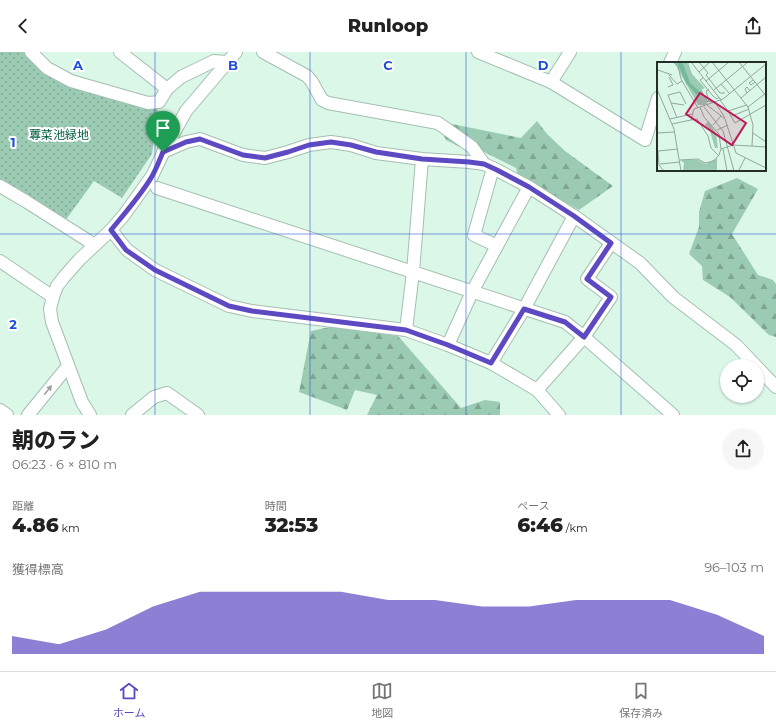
<!DOCTYPE html>
<html lang="ja">
<meta charset="utf-8">
<style>
body{margin:0;font-family:Montserrat,"Noto Sans JP",sans-serif;background:#f6f6f6;color:#222;height:100vh;display:flex;flex-direction:column;font-size:15px;white-space:nowrap}
*{box-sizing:border-box;margin:0}
p{font-size:13px;color:#767676}
.icon{flex:none;width:22px;height:22px;fill:none;stroke:currentColor;stroke-width:2;stroke-linecap:round;stroke-linejoin:round}
.map{position:relative;height:363px;overflow:hidden}
.panel{display:flex;flex-direction:column;background:#fff;flex:1}
.panel>*{flex:none}
.tools{position:absolute;left:720px;top:307px;display:grid;gap:8px}
.tools a{display:grid;place-items:center;width:44px;height:44px;border-radius:50%;background:#fff;box-shadow:0 1px 3px #0004;font-size:20px}
.pin{position:absolute;display:grid;place-items:center;width:34px;height:34px;color:#fff;margin:-41px -17px;border-radius:50% 50% 50% 0;rotate:-45deg;box-shadow:0 0 4px #0007}
.pin .icon{rotate:45deg}
.round{display:grid;place-items:center;flex:none;width:42px;height:42px;border-radius:21px;background:#f6f6f6}
.overview{display:flex;align-items:center;justify-content:space-between;height:68px;padding:0 12px}
h1{font-size:22px;font-weight:800;line-height:30px}
.figures{display:grid;grid-template-columns:repeat(3,1fr);gap:6px;height:68px;padding:4px 12px}
.figures div{display:grid;align-content:center}
.figures b{font-size:20px;font-weight:800}
.figures small{font-size:11px;font-weight:400}
.figures p{font-size:11px}
.chart{height:112px;padding:8px 12px}
.chart p{display:flex;justify-content:space-between}
.chart svg{width:100%;height:72px;margin-top:4px;fill:#5d49c1;opacity:.7}
header{display:flex;justify-content:space-between;align-items:center;height:52px;padding:0 12px;background:#fff;font-size:18px;font-weight:800}
.tabs{display:flex;justify-content:space-around;align-items:center;height:56px;border-top:1px solid #e0e0e0;background:#fff;font-size:11px;color:#767676}
.tabs a{display:grid;justify-items:center;gap:2px}
.tabs .current{color:#5d49c1}
.map>svg:first-child{display:block}
</style>
<header><svg class="icon" aria-label="back" viewBox="0 0 24 24"><path d="M15 5l-7 7 7 7"/></svg>Runloop<svg class="icon" aria-label="share" viewBox="0 0 24 24"><path d="M12 15V3M7 8l5-5 5 5M5 13v7h14v-7"/></svg></header>
<div class="map">
<svg width="776" height="363" viewBox="0 0 776 363">
<defs>
<pattern id="forest-firs" width="22" height="20" patternUnits="userSpaceOnUse"><rect width="22" height="20" fill="#9ccbb3"/><path d="M5 1l3.5 6h-7zM16 11l3.5 6h-7z" fill="#7fa592"/></pattern>
<pattern id="park-dots" width="8" height="8" patternUnits="userSpaceOnUse"><rect width="8" height="8" fill="#9ccbb3"/><path d="M2 2h.1M6 6h.1" fill="none" stroke="#7fa592" stroke-width="1.8" stroke-linecap="round"/></pattern>
</defs>
<rect width="100%" height="100%" fill="#dbf7e8"/>
<g fill="url(#forest-firs)">
<polygon points="537,69 547,82 565,99 613,134 579,158 518,123 516,116 478,97 464,97 446,88 444,84 452,72 521,86"/>
<polygon points="737,126 758,137 732,182 758,223 773,228 776,232 776,285 769,283 730,245 703,228 702,214 689,202 699,175 699,160 705,139"/>
<polygon points="330,275 398,284 461,356 485,348 500,350 500,363 367,363 377,343 355,338 347,358 299,340 311,279"/>
</g>
<polygon fill="url(#park-dots)" points="0,0 31,0 47,16 159,50 152,102 122,146 94,129 65,169 27,143 0,127"/>
<g fill="none" stroke-linecap="round" stroke-linejoin="round">
<g stroke="#a4bfb1" stroke-width="14">
<g id="minor">
<polyline points="31,0 47,16 71,29 148,51 159,50 167,37 181,25 214,9 226,10"/>
<polyline points="120,0 167,37"/>
<polyline points="263,0 307,24 312,30 322,48 328,51 438,71 472,95 484,112"/>
<polyline points="478,0 551,30 645,88 658,46"/>
<polyline points="670,11 675,0"/>
<polyline points="551,30 570,0"/>
<polyline points="163,100 186,90 200,87 243,103 265,106 288,100 309,93 331,90 351,93 376,101 422,107 469,110 484,112 497,118 529,135 574,164 640,211 673,245 736,293 756,314"/>
<polyline points="493,116 474,183 497,194"/>
<polyline points="0,134 27,150 87,188 94,193"/>
<polyline points="157,136 565,270 584,285 673,363"/>
<polyline points="111,178 127,198 155,218 229,254 252,259 406,278 448,293 491,311 537,338 559,363"/>
<polyline points="0,209 53,245"/>
<polyline points="406,278 413,220 422,107"/>
<polyline points="448,293 472,240 529,135"/>
<polyline points="491,311 524,257 574,164"/>
<polyline points="757,315 776,335"/>
<polyline points="537,338 584,285 611,245 587,227 611,191"/>
<polyline points="0,358 7,363"/>
<polyline points="28,363 68,314"/>
<polyline points="90,363 82,350 52,270 50,257 53,245 57,234 64,225 79,208 111,178 124,163 152,124 166,95 186,59 236,0"/>
<polyline points="132,363 154,345 167,341 198,363"/>
</g>
</g>
<use href="#minor" stroke="#fff" stroke-width="12"/>
</g>
<defs><path id="oneway-solid" d="M-6-.8H1V-3.2L6.5 0L1 3.2V.8H-6Z"/></defs>
<use fill="#9ca19f" href="#oneway-solid" transform="translate(48 338) rotate(-51)"/>
<g fill="none" stroke-linecap="round" stroke-linejoin="round">
<g stroke="#fff" stroke-width="8">
<path id="route" d="M200 87 243 103 265 106 288 100 309 93 331 90 351 93 376 100 422 107 469 110 484 112 497 118 529 135 574 164 611 191 587 227 611 245 584 285 565 270 524 257 491 311 448 293 406 278 252 259 229 254 155 218 126 198 111 178C125 161 140 144 151 126 156 118 159 109 163 100L186 90Z"/>
</g>
<use href="#route" stroke="#5d49c1" stroke-width="5"/>
</g>
<path fill="none" stroke="#1d4ed8" stroke-width="1" stroke-opacity="0.55" d="M155 0V363M310 0V363M466 0V363M621 0V363M0 182H776"/>
<g text-anchor="middle" dominant-baseline="central" stroke-width="4" stroke-linejoin="round" paint-order="stroke">
<g font-size="12" fill="#046042" stroke="#fff">
<text x="59" y="82">蓴菜池緑地</text>
</g>
</g>
<g transform="translate(657 10)">
<rect width="109" height="109" fill="#dbf7e8"/>
<path d="M51 59 59 71 61 86H58L52 66 48 63Z" fill="#9ccbb3"/>
<path d="M17 0H31L35 12 48 26 44 28 51 40 48 43H41ZM60 96V109H26L27 101 24 98H41L49 102Z" fill="#9ccbb3"/>
<path d="M20 0 26 2 33 21 42 29 41 34 29 21Z" fill="#74b999"/>
<path fill="none" stroke="#92a79c" stroke-width="1" d="M16 0 21 4 24 17 41 46M34 0 64 38M42 0 51 11 49 13M55 0 91 45 96 63 95 84M82 0 109 34M0 10 1 8 15 13M42 10 53 0M12 13 20 22 25 19M49 13 63 31H68M46 16 43 18 56 34 60 37 62 35M96 18 92 21 94 23 98 20M49 19 72 0M64 22 73 32M11 25 16 23 12 15M0 27 17 67 24 109M44 28 50 39 56 40M57 28 91 0M90 31 88 27 90 25 93 29M84 36 109 15M63 38 71 49 90 43M52 39 49 29 52 27M58 40 68 56M14 41 27 43M50 43 68 57 79 91 109 106M47 45 66 69 77 109M91 45 109 31M71 49 78 61 109 43M75 54 92 47M20 56 11 33 23 30 29 42M13 57 35 52M34 58 40 57 51 74 54 86 61 93M15 62 34 58 37 47 66 37 109 2M56 63 64 54M60 68 71 63M0 71 17 70M96 71 109 80M64 87 76 83 109 85M66 87 70 109M23 98 41 97 48 101 57 99 62 93 64 87 62 72 47 55 43 45M3 102 23 100M82 108 88 96M7 109 2 103 1 89 21 87"/>
<path fill="#c2185b" fill-opacity="0.15" stroke="#c2185b" stroke-width="2" d="M43 31 89 61 75 83 29 52Z"/>
<rect width="109" height="109" fill="none" stroke="#242e29" stroke-width="2"/>
</g>
<g font-size="13" text-anchor="middle" font-weight="bold" fill="#1d4ed8" stroke="#fff" stroke-width="4" stroke-linejoin="round" paint-order="stroke">
<text x="78" y="18">A</text>
<text x="233" y="18">B</text>
<text x="388" y="18">C</text>
<text x="543" y="18">D</text>
<text x="13" y="95">1</text>
<text x="13" y="277">2</text>
</g>
</svg>
<div class="tools">
<a><svg class="icon" aria-label="locate" viewBox="0 0 24 24"><circle cx="12" cy="12" r="6"/><path d="M12 2v4M12 18v4M2 12h4M18 12h4"/></svg></a>
</div>
<div class="pin" style="left:163px;top:100px;background:#1e9e55"><svg class="icon" aria-label="arrive" viewBox="0 0 24 24"><path d="M6 21V4h12l-3 4 3 4H6"/></svg></div>
</div>
<section class="panel">
<div class="overview"><div><h1>朝のラン</h1><p>06:23 · 6 × 810 m</p></div><a class="round"><svg class="icon" aria-label="share" viewBox="0 0 24 24"><path d="M12 15V3M7 8l5-5 5 5M5 13v7h14v-7"/></svg></a></div>
<div class="figures">
<div><p>距離</p><b>4.86<small> km</small></b></div>
<div><p>時間</p><b>32:53</b></div>
<div><p>ペース</p><b>6:46<small> /km</small></b></div>
</div>
<div class="chart"><p><span>獲得標高</span>96–103 m</p>
<svg viewBox="0 0 160 44" preserveAspectRatio="none"><path d="M0 44V33L10 38L20 29L30 15L40 6L50 6L60 6L70 6L80 11L90 11L100 15L110 15L120 11L130 11L140 11L150 20L160 33V44z"/></svg>
</div>
</section>
<nav class="tabs">
<a class="current"><svg class="icon" aria-label="home" viewBox="0 0 24 24"><path d="M3 11l9-7 9 7M6 9v11h12V9"/></svg>ホーム</a>
<a><svg class="icon" aria-label="map" viewBox="0 0 24 24"><path d="M3 6l6-2 6 2 6-2v14l-6 2-6-2-6 2zM9 4v14M15 6v14"/></svg>地図</a>
<a><svg class="icon" aria-label="saved" viewBox="0 0 24 24"><path d="M7 4h10v16l-5-4-5 4z"/></svg>保存済み</a>
</nav>
